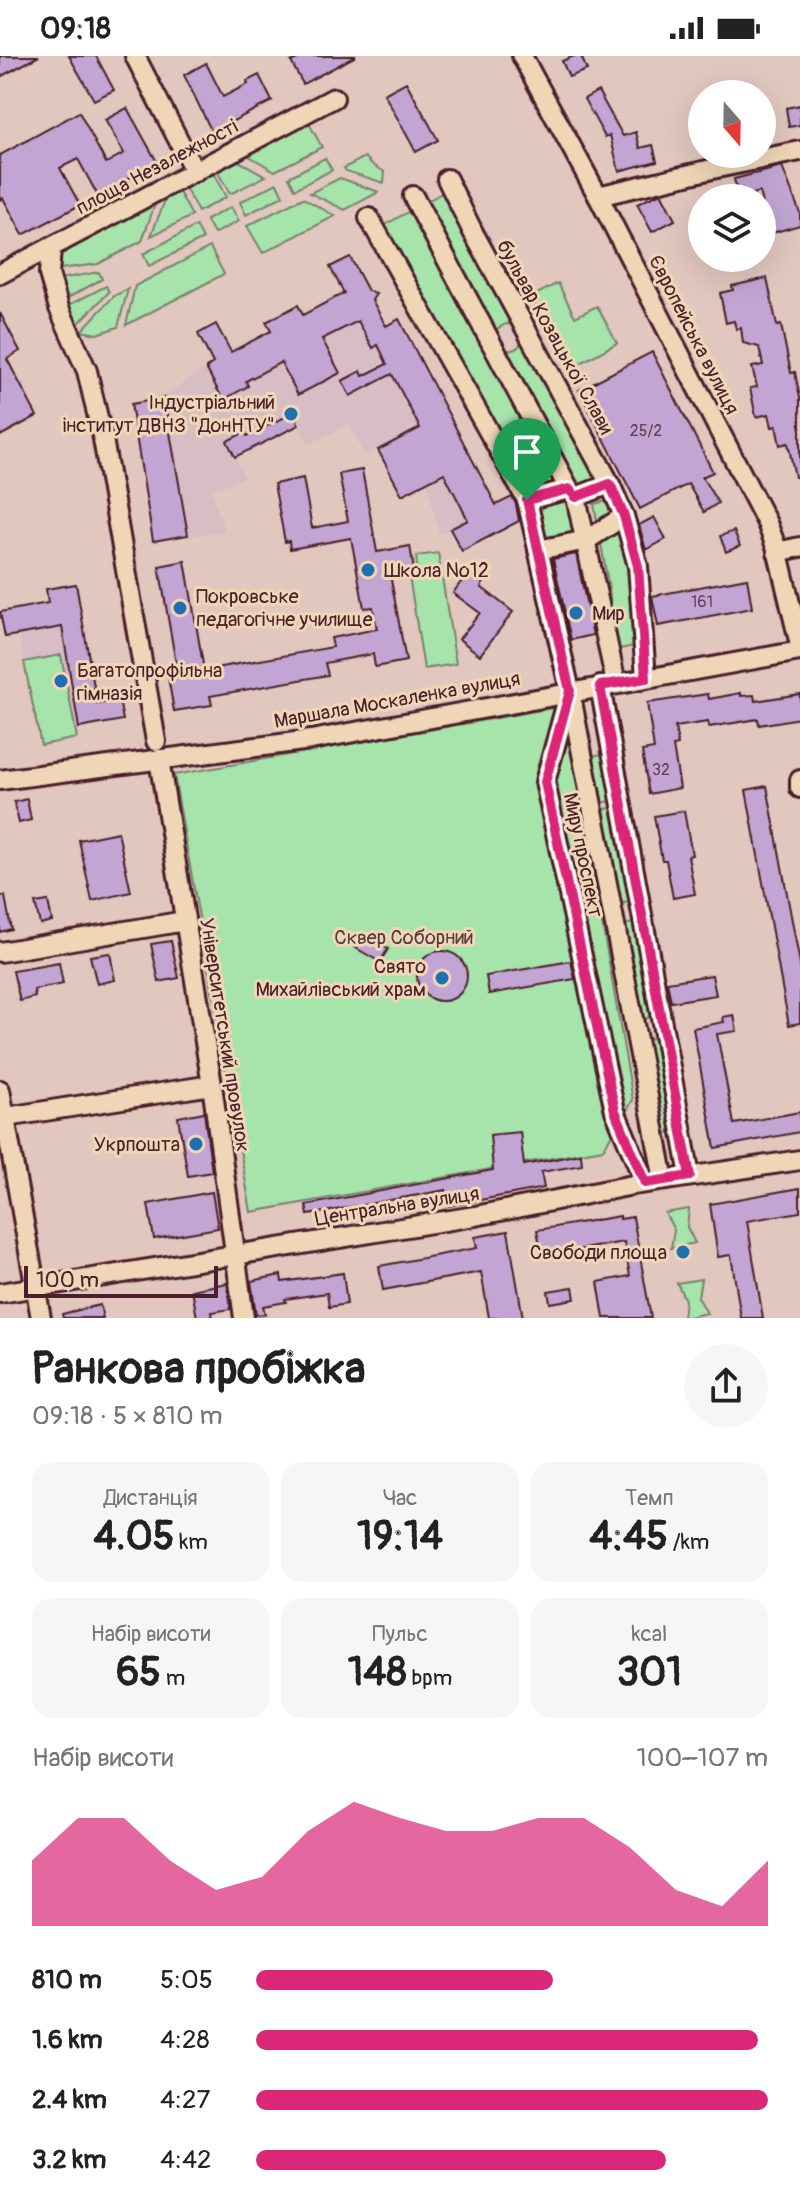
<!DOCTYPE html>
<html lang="uk">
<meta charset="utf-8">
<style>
body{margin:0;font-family:Pangolin,sans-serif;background:#f6f6f6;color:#222;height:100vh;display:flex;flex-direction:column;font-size:30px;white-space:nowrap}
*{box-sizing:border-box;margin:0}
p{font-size:26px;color:#767676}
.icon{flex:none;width:44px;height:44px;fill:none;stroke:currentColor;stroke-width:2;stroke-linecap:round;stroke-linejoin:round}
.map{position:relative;height:1262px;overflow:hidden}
.details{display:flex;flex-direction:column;background:#fff;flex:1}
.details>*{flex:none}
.needle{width:52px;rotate:160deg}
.controls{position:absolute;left:688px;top:24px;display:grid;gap:16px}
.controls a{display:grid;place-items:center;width:88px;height:88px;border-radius:50%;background:#fff;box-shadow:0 8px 32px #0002;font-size:40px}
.scale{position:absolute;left:24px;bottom:20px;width:194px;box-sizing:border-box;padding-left:8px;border:4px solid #4a1f2b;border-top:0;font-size:22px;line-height:28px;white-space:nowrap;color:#4a1f2b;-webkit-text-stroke:6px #eed6b6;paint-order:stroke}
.pin{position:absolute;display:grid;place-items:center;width:68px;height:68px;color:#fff;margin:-82px -34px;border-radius:50% 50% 50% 0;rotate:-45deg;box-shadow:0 0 8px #0007}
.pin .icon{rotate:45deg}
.round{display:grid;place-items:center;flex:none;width:84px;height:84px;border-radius:42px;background:#f6f6f6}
.headline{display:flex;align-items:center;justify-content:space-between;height:136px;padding:0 32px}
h1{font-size:44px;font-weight:700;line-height:60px}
.metrics{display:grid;grid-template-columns:repeat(3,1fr);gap:12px;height:136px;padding:8px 32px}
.metrics div{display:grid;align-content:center;border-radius:20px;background:#f6f6f6;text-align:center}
.metrics b{font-size:40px;font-weight:700}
.metrics small{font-size:22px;font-weight:400}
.metrics p{font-size:22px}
.chart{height:224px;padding:16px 32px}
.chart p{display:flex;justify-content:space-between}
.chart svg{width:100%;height:144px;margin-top:8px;fill:#db2777;opacity:.7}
ul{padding:0 32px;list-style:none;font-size:26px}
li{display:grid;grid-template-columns:128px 96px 1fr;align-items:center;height:60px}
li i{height:20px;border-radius:10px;background:#db2777}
.status{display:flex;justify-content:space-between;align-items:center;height:56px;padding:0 40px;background:#fff;direction:ltr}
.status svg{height:22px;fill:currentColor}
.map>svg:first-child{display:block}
</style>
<div class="status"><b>09:18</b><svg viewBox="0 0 49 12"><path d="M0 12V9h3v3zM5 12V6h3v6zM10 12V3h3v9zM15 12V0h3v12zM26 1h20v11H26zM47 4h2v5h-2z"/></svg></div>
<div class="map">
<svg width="800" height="1262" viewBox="0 0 800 1262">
<rect width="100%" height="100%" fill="#e1c7be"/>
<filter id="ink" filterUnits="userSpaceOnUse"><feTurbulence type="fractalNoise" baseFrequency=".0125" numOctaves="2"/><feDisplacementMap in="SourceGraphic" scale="16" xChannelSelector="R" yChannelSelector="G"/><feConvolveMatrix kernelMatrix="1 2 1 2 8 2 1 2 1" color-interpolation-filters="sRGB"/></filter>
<g filter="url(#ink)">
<g fill="#d8bdc4">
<polygon points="350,201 368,235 374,240 372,245 379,257 378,274 399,263 491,440 480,445 485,455 514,440 525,462 462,495 450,473 439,478 427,426 402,439 378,394 365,399 349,369 308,388 299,369 236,401 244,422 211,434 225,475 153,485 131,348 161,343 205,312 207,314 215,310 198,278 216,268 231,296 271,276 266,266 298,249 303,259 344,237 330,211"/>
<polygon points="76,528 97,648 119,644 123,664 76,673 77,682 41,689 19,579 5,581 0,556 48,548 46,533"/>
</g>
<g fill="#a6e4ac" stroke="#78826c" stroke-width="2" fill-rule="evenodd">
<polygon points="307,64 322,91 275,115 244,97"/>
<polygon points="365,101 373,109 385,116 384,127 346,115 344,112"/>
<polygon points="325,102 332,114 295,133 289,121"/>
<polygon points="235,103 266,120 230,138 216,113"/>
<polygon points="212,115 226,141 198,156 184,130"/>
<polygon points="340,122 379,136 345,154 310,137"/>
<polygon points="277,127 283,140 246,159 240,146"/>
<path d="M449 133 610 428 527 444 378 173ZM506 268 517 270 522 283C520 293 512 296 503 294L495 279 497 273Z"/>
<polygon points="178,134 192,160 151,180 167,139"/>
<polygon points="303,142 335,160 263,197 247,170"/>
<polygon points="156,145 142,185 98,208 52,214 57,198"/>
<polygon points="231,151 239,165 214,178 206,164"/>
<polygon points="196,170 203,183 149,210 143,198"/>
<polygon points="210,191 224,218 126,269 135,230"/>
<polygon points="99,216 102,223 64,244 54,224"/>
<polygon points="558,227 575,261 597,250 617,287 570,313 531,241"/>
<polygon points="106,230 109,236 76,270 67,250"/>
<polygon points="128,233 118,271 97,278 81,275 114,240"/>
<polygon points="570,445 577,483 541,490 534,452"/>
<polygon points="607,445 622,485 642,588 616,594 609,533 594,448"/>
<polygon points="438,497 456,608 424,613 409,520 418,519 416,500"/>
<polygon points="61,599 77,682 41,689 24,606"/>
<polygon points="564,650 633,1044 603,1093 251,1156 174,719"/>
<polygon points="609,697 618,744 600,747 591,700"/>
<polygon points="619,750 636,845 618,848 601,754"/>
<polygon points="640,866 658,960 640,963 622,869"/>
<polygon points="660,981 678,1075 660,1078 642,984"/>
<polygon points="689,1153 687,1171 695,1187 671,1192 674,1174 665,1157"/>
<polygon points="701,1223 698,1241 707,1257 683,1262 685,1244 677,1227"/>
</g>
<g fill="#c2a5d2" stroke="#4a1f2b" stroke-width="2">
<polygon points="0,0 39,0 0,21"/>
<polygon points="69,0 96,0 114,34 94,44"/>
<polygon points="303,0 356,0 303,28 291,6"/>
<polygon points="574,0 581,0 587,14 569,21 562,5"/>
<polygon points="206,7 223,41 248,28 247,25 259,19 272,45 212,76 184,19"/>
<polygon points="406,26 438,84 416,96 384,38"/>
<polygon points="598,35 623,80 636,76 640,92 653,89 657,105 619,115 610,79 605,81 584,43"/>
<polygon points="800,49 800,69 789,71 786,52"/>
<polygon points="127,52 157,106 98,140 78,103 60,112 80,149 23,179 3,142 0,144 0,99 79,56 106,107 124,97 105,64"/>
<polygon points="782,111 800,157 800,169 765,179 762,167 767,165 759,136 739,142 734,123"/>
<polygon points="661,137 675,164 652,176 637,148"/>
<polygon points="350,201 368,235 376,238 372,244 386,270 399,263 496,449 512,441 516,448 519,465 462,495 450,473 468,464 444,417 402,439 378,394 420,372 392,318 350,340 342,325 361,315 363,320 387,308 378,289 373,292 358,265 322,283 340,317 298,339 281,306 246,325 248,330 223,344 206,312 213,307 198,278 216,268 231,296 271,275 266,266 298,249 303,259 344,237 330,211"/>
<polygon points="767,222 777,270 781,269 791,317 795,316 800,342 800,421 795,421 788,387 780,389 776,370 772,371 769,358 756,361 750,332 757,331 752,311 763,309 759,291 743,287 741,272 736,273 734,265 726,267 720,237 733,234 732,230"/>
<polygon points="0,257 20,295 7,303 37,360 0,380"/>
<polygon points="652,296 713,416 702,421 718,447 704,456 688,428 640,453 579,334"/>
<polygon points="164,342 188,479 153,485 131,348"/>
<polygon points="293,357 299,369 235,401 227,385 245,376 247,380"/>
<polygon points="362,414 377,496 410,490 414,514 390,518 406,605 375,611 373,598 325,607 328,619 210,640 212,649 174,655 166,610 176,608 159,510 185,505 204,614 333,591 331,582 377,573 373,551 364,552 351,482 290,493 289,485 285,486 274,428 303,422 312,472 348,465 339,418"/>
<polygon points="654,461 666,483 646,494 639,469"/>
<polygon points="734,475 740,490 726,496 720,480"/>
<polygon points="576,498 593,579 571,584 553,503"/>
<polygon points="469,515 484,526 481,531 513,556 480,599 459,583 480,557 453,537"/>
<polygon points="747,522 752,552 658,570 652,540"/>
<polygon points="76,528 97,648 119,644 123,664 79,672 62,571 5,581 0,556 48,547 46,533"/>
<polygon points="741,637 741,640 754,639 755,645 800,638 800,662 759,669 758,663 709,671 708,666 675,671 678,689 673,690 680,732 649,738 642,695 654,693 647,647 708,638 709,643"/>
<polygon points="767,730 800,908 800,967 789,969 746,734"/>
<polygon points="27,743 31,764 19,767 14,746"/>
<polygon points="684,755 692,799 688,800 695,838 673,842 666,804 662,804 654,760"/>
<polygon points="118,776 131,836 92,845 79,784"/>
<polygon points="0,840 5,840 11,873 0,876"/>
<polygon points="48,845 52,865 40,868 35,847"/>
<polygon points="362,878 388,893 380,906 354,891"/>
<polygon points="171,885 179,922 159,926 151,888"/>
<circle cx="442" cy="920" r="25"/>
<polygon points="110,897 115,924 97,928 90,900"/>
<polygon points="571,905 575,923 489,938 486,920"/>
<polygon points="59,907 63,928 34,934 35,941 20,945 13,915"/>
<polygon points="712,919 716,939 671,946 667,926"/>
<polygon points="734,959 737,975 717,978 734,1068 800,1056 800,1076 715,1092 693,972 724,966 723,961"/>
<polygon points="204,1056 212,1116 188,1120 178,1061"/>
<polygon points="520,1076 524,1109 581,1098 582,1109 541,1116 544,1132 448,1150 446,1134 308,1159 306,1149 493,1114 490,1079"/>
<polygon points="800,1132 800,1156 747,1165 763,1262 741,1262 731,1199 718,1201 710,1148"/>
<polygon points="212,1136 218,1172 154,1183 148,1148"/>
<polygon points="620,1160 620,1163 633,1161 651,1262 604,1262 598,1226 630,1220 624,1186 542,1200 537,1174"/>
<polygon points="508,1175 523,1262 489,1262 481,1216 383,1234 379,1210 477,1192 475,1181"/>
<polygon points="343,1217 347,1248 329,1251 327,1237 285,1243 286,1246 263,1250 265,1258 256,1259 251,1225 281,1219 282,1226"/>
<polygon points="227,1227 231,1253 212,1256 213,1262 197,1262 192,1234"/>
<polygon points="573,1231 575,1243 550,1247 548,1235"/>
<polygon points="100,1249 103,1262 63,1262 62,1258"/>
</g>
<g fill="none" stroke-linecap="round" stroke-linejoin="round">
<g stroke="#4a1f2b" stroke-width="24">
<g id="minor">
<polyline points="135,0 195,116"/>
<polyline points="522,0 598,140 767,467 777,493 800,589"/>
<polyline points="447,123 474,178 610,428 576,441 569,433"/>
<polyline points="413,140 569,433 527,444"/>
<polyline points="598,140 712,113 800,95"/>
<polyline points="369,162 527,444 570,635 664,1124"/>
<polyline points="51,193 49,218 59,252 87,315 103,383 156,685"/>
<polyline points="0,218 334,42"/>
<polyline points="610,428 624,460 638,510 646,622"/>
<polyline points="576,441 616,627"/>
<polyline points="538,494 587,484 624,460"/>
<polyline points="777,496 800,491"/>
<polyline points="600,630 690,1120"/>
<polyline points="568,642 545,726 615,1055 645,1127"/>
<polyline points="159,703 212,1029 244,1262"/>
<polyline points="0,724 311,684 800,595"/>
<polyline points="800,724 800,732"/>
<polyline points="0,896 185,865"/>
<polyline points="0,1034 41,1262"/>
<polyline points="0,1062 212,1029"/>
<polyline points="0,1237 475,1160 633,1129 800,1104"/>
</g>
</g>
<use href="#minor" stroke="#eed6b6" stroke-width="18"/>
</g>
</g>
<g fill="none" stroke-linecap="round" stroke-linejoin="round" filter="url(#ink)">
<g stroke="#fff" stroke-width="16">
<polygon id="route" points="610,428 624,460 638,510 646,622 600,630 690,1120 645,1127 615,1055 545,726 570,635 527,444 569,433 576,441"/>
</g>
<use href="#route" stroke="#db2777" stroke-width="10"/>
</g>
<g fill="#1f6fb2" stroke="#eed6b6" stroke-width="3">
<circle cx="291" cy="358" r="8"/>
<circle cx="368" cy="514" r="8"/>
<circle cx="180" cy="552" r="8"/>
<circle cx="576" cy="557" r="8"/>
<circle cx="61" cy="625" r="8"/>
<circle cx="442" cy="922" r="8"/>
<circle cx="196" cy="1088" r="8"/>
<circle cx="683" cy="1196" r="8"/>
</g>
<g text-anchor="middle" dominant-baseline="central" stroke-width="6" stroke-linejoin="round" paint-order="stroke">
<g font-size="16" fill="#684055">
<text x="646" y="375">25/2</text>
<text x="702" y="546">161</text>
<text x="661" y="714">32</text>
</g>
<g font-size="20" fill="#4a1f2b" stroke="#eed6b6">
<text transform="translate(157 111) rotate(-28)">площа Незалежності</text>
<text transform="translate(694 279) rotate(63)">Європейська вулиця</text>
<text transform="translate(555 281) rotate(61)">бульвар Козацької Слави</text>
<text transform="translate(397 644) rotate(-10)">Маршала Москаленка вулиця</text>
<text transform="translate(583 799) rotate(78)">Миру проспект</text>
<text transform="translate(225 979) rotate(81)">Університетський провулок</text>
<text transform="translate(397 1150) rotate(-9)">Центральна вулиця</text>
</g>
<g font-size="20" fill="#4a1f2b" stroke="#eed6b6" text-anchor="end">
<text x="275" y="346">Індустріальний<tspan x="275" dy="23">інститут ДВНЗ "ДонНТУ"</tspan></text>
<text x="384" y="514" text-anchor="start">Школа №12</text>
<text x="196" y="540" text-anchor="start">Покровське<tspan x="196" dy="23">педагогічне училище</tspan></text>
<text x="592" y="557" text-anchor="start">Мир</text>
<text x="77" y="614" text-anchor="start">Багатопрофільна<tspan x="77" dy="23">гімназія</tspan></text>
<text x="426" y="910">Свято<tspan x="426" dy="23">Михайлівський храм</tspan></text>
<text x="180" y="1088">Укрпошта</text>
<text x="667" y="1196">Свободи площа</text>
</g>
<g font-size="20" fill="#583d3e" stroke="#eed6b6">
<text x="404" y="881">Сквер Соборний</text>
</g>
</g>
</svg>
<div class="controls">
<a><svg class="needle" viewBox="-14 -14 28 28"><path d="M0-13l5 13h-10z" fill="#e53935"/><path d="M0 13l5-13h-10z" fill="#767676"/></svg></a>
<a><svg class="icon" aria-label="layers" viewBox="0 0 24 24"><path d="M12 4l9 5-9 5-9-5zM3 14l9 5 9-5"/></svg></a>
</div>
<div class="scale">100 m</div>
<div class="pin" style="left:527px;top:444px;background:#1e9e55"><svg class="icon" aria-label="arrive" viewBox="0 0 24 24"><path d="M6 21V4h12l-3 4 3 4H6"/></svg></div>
</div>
<section class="details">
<div class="headline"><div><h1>Ранкова пробіжка</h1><p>09:18 · 5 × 810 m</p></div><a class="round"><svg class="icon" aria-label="share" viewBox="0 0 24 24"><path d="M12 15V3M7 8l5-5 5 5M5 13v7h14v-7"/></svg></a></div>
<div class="metrics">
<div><p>Дистанція</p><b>4.05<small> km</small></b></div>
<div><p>Час</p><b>19:14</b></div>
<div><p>Темп</p><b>4:45<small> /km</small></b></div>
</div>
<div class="metrics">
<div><p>Набір висоти</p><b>65<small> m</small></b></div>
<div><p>Пульс</p><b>148<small> bpm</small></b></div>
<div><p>kcal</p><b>301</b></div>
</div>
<div class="chart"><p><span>Набір висоти</span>100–107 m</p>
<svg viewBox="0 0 160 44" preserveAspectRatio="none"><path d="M0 44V24L10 11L20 11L30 24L40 33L50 29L60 15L70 6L80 11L90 15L100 15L110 11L120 11L130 20L140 33L150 38L160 24V44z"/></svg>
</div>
<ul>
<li><b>810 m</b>5:05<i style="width:58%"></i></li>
<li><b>1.6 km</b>4:28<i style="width:98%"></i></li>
<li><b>2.4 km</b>4:27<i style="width:100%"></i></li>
<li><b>3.2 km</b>4:42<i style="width:80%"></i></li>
</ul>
</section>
